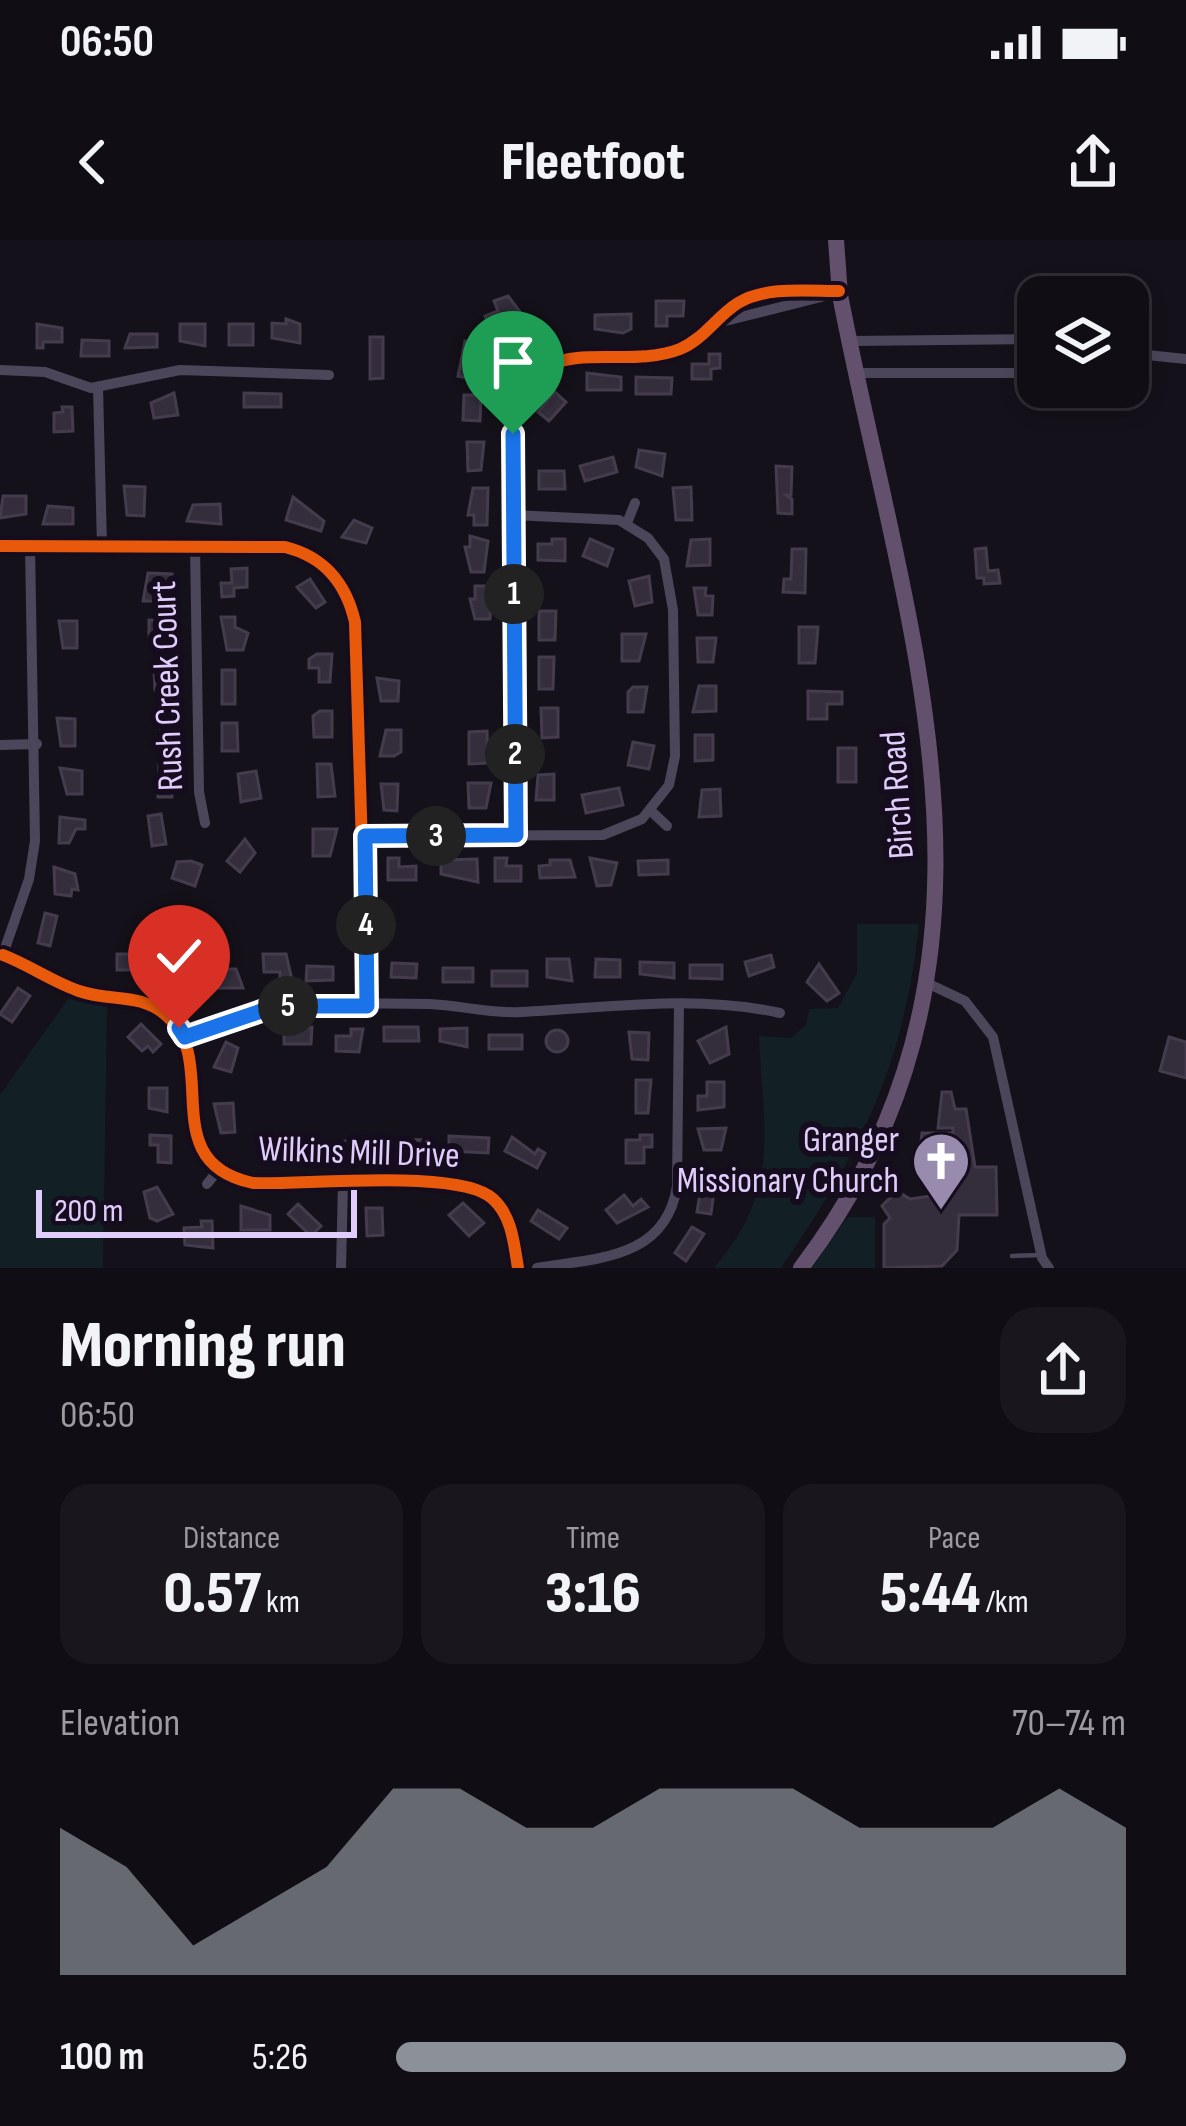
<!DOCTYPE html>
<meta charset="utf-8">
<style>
body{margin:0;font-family:"Sofia Sans Condensed",sans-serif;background:#19161d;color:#f1f3f6;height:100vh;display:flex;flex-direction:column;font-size:45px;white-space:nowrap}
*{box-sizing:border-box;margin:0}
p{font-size:39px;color:#9c9ca0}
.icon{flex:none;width:66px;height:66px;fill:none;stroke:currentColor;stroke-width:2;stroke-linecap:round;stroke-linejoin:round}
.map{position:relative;height:1028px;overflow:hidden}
.details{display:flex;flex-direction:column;background:#100d14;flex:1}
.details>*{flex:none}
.buttons{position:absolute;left:1017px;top:36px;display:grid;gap:24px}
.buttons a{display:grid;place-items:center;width:132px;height:132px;border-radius:24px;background:#100d14;box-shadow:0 6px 18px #0003,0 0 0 3px #302d34;font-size:60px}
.scale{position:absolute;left:36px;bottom:30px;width:321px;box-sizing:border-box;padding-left:12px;border:6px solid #e0cdfc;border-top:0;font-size:33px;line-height:42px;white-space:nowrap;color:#e0cdfc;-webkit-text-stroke:9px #150d1e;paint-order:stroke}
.pin{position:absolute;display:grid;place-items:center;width:102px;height:102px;color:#fff;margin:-123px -51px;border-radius:50% 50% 50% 0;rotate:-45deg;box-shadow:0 0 12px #0007}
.pin .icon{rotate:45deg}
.km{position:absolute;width:60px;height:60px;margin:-30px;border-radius:50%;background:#222;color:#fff;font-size:33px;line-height:60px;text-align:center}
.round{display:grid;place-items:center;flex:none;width:126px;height:126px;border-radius:36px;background:#19161d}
.headline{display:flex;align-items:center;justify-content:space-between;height:204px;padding:0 60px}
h1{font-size:66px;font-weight:800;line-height:90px}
.metrics{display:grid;grid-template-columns:repeat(3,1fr);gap:18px;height:204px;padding:12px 60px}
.metrics div{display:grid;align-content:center;border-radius:30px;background:#19161d;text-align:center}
.metrics b{font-size:60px;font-weight:800}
.metrics small{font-size:33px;font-weight:400}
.metrics p{font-size:33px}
.chart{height:336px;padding:24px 60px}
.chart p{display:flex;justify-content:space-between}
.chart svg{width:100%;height:216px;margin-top:12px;fill:#8c9099;opacity:.7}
ul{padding:0 60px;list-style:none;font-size:39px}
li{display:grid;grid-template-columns:192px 144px 1fr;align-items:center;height:90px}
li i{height:30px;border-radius:15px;background:#8c9099}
.status{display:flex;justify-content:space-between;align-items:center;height:84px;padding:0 60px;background:#100d14;direction:ltr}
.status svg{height:33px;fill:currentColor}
header{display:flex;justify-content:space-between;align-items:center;height:156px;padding:0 60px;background:#100d14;font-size:54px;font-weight:800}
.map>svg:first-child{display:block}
</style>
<div class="status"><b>06:50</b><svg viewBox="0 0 49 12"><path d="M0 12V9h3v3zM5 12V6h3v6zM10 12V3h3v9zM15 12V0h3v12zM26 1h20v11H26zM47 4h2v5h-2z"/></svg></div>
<header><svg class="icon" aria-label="back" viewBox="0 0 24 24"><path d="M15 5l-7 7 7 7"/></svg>Fleetfoot<svg class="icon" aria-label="share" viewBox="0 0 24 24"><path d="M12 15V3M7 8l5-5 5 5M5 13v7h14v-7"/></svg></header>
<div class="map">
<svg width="1186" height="1028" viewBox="0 0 1186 1028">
<rect width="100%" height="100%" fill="#15111a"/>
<g fill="#121f25">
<path d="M857 684H919C904 827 861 911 781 1028H714C782 948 763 892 759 796L791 798 806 785 809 769 838 768 857 733Z"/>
<polygon points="68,759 107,767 103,1028 0,1028 0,855"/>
<polygon points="848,977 875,977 875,1028 812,1028"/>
</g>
<g fill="#342e3c" stroke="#443b4d" stroke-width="3">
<polygon points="508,56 524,77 490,88 485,76 498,71 494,61"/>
<polygon points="656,61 684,61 683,76 667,76 667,86 656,86"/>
<polygon points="631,74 631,89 623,93 595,89 595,75"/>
<polygon points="286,79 300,84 300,103 272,98 272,83 286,84"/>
<polygon points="37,84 62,88 62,102 43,102 43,108 37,108"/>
<polygon points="180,84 205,84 205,106 180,101"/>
<rect x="229" y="84" width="24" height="21"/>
<polygon points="130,94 157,94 157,107 125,108"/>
<polygon points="370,97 383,97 383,138 370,139"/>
<polygon points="82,100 109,101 109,116 81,116"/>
<polygon points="465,101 479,104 472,139 458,136"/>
<polygon points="709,114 720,114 720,128 711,129 711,139 692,139 692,124 709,124"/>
<polygon points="587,133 621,137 621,150 587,150"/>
<polygon points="636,137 672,138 671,154 636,154"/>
<polygon points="555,152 566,162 549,181 538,172"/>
<polygon points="174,153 178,175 154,178 151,163"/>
<polygon points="244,153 281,154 281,167 244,167"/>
<polygon points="464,155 481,155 480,181 463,180"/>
<polygon points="62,167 72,167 73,191 54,192 54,173 63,172"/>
<polygon points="467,202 484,202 481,230 468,231"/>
<polygon points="639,210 665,214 662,236 636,227"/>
<polygon points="613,217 617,232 585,241 580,226"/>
<polygon points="776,226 792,227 791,255 786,255 792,259 792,274 778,273"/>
<polygon points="539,231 564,231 565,249 539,249"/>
<polygon points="124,246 145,247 144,276 127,275"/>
<polygon points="691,247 692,280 676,280 673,248"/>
<polygon points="473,248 488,248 487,285 474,285 474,275 468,275"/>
<polygon points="3,256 26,256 26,274 0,278"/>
<polygon points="293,257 324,281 321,291 286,280"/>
<polygon points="220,264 221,284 187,281 193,265"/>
<polygon points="48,266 73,268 73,284 43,284"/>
<polygon points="354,280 372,288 366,303 342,297"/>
<polygon points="470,296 488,301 484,332 471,332 465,307 470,307"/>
<polygon points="552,299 565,299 565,321 538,320 538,304 552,304"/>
<polygon points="590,299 613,309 607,326 583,316"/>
<polygon points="710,299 710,325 687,326 691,300"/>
<polygon points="986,308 988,331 998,330 1000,343 984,344 984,338 977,338 975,309"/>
<polygon points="792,309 806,309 805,353 783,352 784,339 791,339"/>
<polygon points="247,328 247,347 234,348 234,356 222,357 221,343 232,343 231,329"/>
<polygon points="148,333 172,334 166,361 143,361"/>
<polygon points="649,336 652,362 635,366 629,341"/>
<polygon points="310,339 325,362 316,368 297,347"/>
<polygon points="475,346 492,346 490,379 475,379 470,359 475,359"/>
<polygon points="694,348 706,348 705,356 713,356 712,375 698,375"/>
<polygon points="539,371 556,371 555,400 539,400"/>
<polygon points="221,377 235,377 235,387 248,393 243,410 227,410"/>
<polygon points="149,380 167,380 171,405 149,401"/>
<polygon points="59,381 77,381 77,408 63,408"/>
<polygon points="799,387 818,387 815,423 799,423"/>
<polygon points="622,394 646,394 639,421 622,421"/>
<polygon points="697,398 716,398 713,422 698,422"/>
<polygon points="317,414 332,414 330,442 319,442 319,428 309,428 309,419"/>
<polygon points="539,417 554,417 553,449 539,449"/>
<polygon points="172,429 172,454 161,454 155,450 154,430"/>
<rect x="222" y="430" width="13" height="34"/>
<polygon points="377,438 399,441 398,461 381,461"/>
<polygon points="699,446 716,446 716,471 693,472"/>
<polygon points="633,447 647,447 643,472 628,472 628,452"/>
<polygon points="808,451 842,452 842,464 827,464 827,479 808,479"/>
<polygon points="541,468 558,468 558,497 542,498"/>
<polygon points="320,471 332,471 332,497 314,497 313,476"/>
<polygon points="161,476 176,476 176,505 160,505"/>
<polygon points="57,478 75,479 75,506 61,506"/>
<polygon points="222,483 237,483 238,511 222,511"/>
<polygon points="386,490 401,490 401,512 394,516 380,516"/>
<polygon points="487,491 488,523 469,524 469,492"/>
<polygon points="695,495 713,495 713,520 695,521"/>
<polygon points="633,502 654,506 649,529 628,525"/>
<rect x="838" y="508" width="18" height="34"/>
<polygon points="159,523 172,523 172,557 158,557"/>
<polygon points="317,524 331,524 335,556 318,557"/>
<polygon points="60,528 82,531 82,554 67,554"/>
<polygon points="256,531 261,558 241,562 238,534"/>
<polygon points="554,534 554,560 536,560 538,535"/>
<polygon points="468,543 491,543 486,568 469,568"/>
<polygon points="381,544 398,544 397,571 384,570"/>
<polygon points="619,548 623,565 586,573 582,555"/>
<polygon points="720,549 721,576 699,577 702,550"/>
<polygon points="161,574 166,604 152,606 148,576"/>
<polygon points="60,577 85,580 85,589 76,589 69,603 59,603"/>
<polygon points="313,589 337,589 330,616 313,616"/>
<polygon points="245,599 255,613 240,632 227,621"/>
<polygon points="388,618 399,618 399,627 416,626 416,640 388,640"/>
<polygon points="495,618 507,618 506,626 521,626 521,641 495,641"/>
<polygon points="590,618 617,623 611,645 597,646"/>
<polygon points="477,619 478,642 441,634 441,620"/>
<polygon points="550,620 570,620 575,637 540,638 539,626 550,625"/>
<polygon points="668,620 668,634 639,635 638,621"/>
<polygon points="191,621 202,625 195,646 172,638 177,622"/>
<polygon points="54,627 75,634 78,650 72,649 71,656 55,654"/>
<polygon points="45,673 57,676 50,706 38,703"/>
<polygon points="117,714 144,714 145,730 117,730"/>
<polygon points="263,714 286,714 292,740 280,741 280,732 264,732"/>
<polygon points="771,715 774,727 749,736 745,722"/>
<polygon points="547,719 569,719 572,741 547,737"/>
<polygon points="596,719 620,720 620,737 595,737"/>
<polygon points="640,722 674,723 674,738 640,734"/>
<polygon points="392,723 417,724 416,738 391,737"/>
<polygon points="819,724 839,753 827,761 807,742"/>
<polygon points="690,725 722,725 722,739 690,738"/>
<polygon points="307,726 333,727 333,740 306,741"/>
<rect x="443" y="728" width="30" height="14"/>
<polygon points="216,729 236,729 243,748 216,748"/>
<rect x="492" y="731" width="35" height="15"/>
<polygon points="18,748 30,756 12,782 0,774"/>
<polygon points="141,784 161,804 153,812 148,806 142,811 128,797"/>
<polygon points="312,787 311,804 284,804 284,789"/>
<polygon points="384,787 418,787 419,801 384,801"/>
<polygon points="726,787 729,814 710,823 698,801"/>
<polygon points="467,788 467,807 440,801 440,789"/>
<polygon points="351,789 363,789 359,812 336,811 336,796 351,796"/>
<circle cx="557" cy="801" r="11"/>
<polygon points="629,792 649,793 648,820 632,819"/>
<rect x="489" y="795" width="33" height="14"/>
<polygon points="1169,797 1186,802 1186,838 1160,831"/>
<polygon points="226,802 238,808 231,832 214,827"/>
<polygon points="636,840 651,840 648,873 636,873"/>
<polygon points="707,842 724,842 724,867 698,870 698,856 707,856"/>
<polygon points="149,848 167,848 167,872 149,868"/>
<polygon points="942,852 951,852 955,869 966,869 975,927 996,927 997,975 959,975 957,1010 942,1026 884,1028 884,984 890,978 882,966 897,951 910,959 945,954 950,916 922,916 920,910 922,893 953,893 953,888 938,888"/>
<polygon points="233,863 235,892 221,893 214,864"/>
<polygon points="726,888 721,910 704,910 698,889"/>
<polygon points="150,895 171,896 171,923 158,922 158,905 150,905"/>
<polygon points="640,895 652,895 652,907 644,907 644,923 626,923 626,900 640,900"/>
<polygon points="449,896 489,898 488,913 449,911"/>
<polygon points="512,897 535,914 538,909 545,913 537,928 505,911"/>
<polygon points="391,899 426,900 425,915 391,913"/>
<rect x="345" y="901" width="27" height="17"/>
<polygon points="702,941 715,943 711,974 697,972"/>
<polygon points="157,947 173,974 157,981 150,978 144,952"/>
<polygon points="624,955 633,966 641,959 648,967 617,983 606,970"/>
<polygon points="463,963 484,983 469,996 449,975"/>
<polygon points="298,964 321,986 311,996 288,974"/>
<polygon points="241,966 270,975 270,990 241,990"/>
<polygon points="366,968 382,968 383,995 367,996"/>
<polygon points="538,970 567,988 559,999 531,981"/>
<polygon points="201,981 212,981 213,1008 185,1005 184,988 202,987"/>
<polygon points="692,987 704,994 686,1021 675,1013"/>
</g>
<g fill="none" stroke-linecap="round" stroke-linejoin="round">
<polyline stroke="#4c465b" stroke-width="4.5" points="1012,1016 1042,1015"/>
<g stroke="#4c465b" stroke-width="10">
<polyline points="721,82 825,56"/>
<polyline points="849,101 1038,99"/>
<polyline points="1128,113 1186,119"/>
<polyline points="520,121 536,137"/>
<polyline points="0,130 45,132 91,148 180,130 329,135"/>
<polyline points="855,133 1038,133"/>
<polyline points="98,147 102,306"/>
<polyline points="627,283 635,263"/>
<path d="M0 306 285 307C325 317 346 343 355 382L367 767"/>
<polyline points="195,306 199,552 205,583"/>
<polyline points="0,505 37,504"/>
<polyline points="651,571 667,586"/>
<path d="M516 595 513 194C523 79 615 135 680 109 704 99 717 76 738 63 766 46 808 51 839 51"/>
<polyline points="365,596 603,595 642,579 669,545 675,516 673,370 664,319 648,298 619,280 513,275"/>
<path d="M3 715C29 725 53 742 79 751 110 762 140 752 167 776 221 823 154 922 253 943 304 945 462 928 493 959 512 976 514 1004 518 1028"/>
<polyline points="2,717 29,639 35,601 30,306"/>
<polyline points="927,743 965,761 993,797 1042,1018 1049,1028"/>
<path d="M185 797C265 762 343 762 429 764 460 765 490 774 521 772 608 768 693 754 780 773"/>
<polyline points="207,944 219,929"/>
<polyline points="341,1028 343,943"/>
<path d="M537 1028C597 1018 666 1019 677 946L679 764"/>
</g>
<path stroke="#62506c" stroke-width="16" d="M801 1028C1036 719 905 393 840 55L836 0"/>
<g stroke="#150d1e" stroke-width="20">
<g id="cycleway">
<path d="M0 306 285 307C325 317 346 343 355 382L367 767"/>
<path d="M516 595 513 194C523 79 615 135 680 109 704 99 717 76 738 63 766 46 808 51 839 51"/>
<path d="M3 715C29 725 53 742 79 751 110 762 140 752 167 776 221 823 154 922 253 943 304 945 462 928 493 959 512 976 514 1004 518 1028"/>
</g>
</g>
<use href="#cycleway" stroke="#e8590c" stroke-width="12"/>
</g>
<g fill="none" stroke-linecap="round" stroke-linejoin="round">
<g stroke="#fff" stroke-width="24">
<polyline id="route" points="179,788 185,797 276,766 367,766 365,596 516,595 513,194"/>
</g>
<use href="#route" stroke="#1a73e8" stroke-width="15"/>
</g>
<defs>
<g id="church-pin" transform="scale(3)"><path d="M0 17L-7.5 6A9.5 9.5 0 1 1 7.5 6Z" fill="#998bad" stroke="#150d1e"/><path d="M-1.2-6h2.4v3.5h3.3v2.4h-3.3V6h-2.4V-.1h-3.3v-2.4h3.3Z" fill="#fff"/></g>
</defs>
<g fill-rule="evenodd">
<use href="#church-pin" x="941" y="921"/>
</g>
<g text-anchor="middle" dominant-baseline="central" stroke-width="12" stroke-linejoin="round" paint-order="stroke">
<g font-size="36" fill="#e0cdfc" stroke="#150d1e">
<text transform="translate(168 446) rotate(-92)">Rush Creek Court</text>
<text transform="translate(898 555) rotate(-94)">Birch Road</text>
<text transform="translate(359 913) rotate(2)">Wilkins Mill Drive</text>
</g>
<g font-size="36" fill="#e0cdfc" stroke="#150d1e" text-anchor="end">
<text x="899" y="900">Granger<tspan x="899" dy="41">Missionary Church</tspan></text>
</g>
</g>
</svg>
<div class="buttons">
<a><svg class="icon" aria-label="layers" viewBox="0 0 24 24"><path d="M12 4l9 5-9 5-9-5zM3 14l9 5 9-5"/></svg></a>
</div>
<div class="scale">200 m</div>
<div class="pin" style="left:513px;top:194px;background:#1e9e55"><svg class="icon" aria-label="arrive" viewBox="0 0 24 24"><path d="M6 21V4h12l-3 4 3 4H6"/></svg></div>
<div class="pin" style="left:179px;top:788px;background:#d93025"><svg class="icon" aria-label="check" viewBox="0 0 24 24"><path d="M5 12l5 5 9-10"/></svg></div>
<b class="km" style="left:514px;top:354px">1</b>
<b class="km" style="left:515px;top:514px">2</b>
<b class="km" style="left:436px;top:596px">3</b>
<b class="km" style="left:366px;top:685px">4</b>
<b class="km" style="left:288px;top:766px">5</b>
</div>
<section class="details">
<div class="headline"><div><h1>Morning run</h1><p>06:50</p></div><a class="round"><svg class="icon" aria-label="share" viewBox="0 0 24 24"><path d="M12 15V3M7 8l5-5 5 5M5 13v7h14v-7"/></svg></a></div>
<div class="metrics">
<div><p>Distance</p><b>0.57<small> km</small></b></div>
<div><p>Time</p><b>3:16</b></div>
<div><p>Pace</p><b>5:44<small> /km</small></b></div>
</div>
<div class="chart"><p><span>Elevation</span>70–74 m</p>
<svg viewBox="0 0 160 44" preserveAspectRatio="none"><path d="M0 44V14L10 22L20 38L30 30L40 22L50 6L60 6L70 14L80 14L90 6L100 6L110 6L120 14L130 14L140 14L150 6L160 14V44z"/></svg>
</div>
<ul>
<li><b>100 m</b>5:26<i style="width:100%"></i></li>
</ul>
</section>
